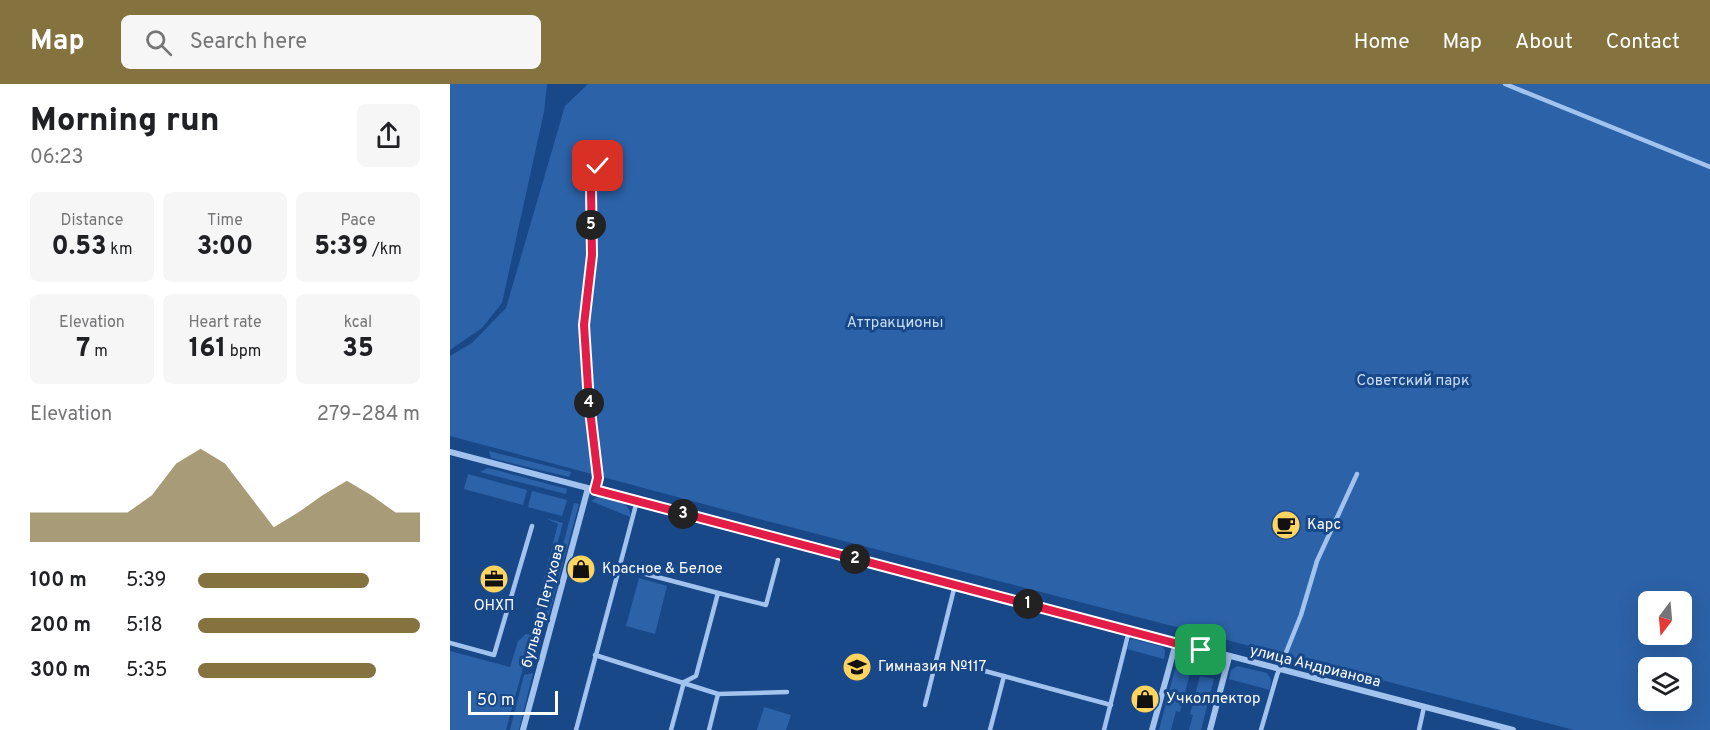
<!DOCTYPE html>
<meta charset="utf-8">
<style>
body{margin:0;font-family:Overpass,sans-serif;background:#f6f6f6;color:#202124;height:100vh;display:flex;flex-direction:column;font-size:22px;white-space:nowrap}
*{box-sizing:border-box;margin:0}
p{font-size:20px;color:#757577}
.icon{flex:none;width:33px;height:33px;fill:none;stroke:currentColor;stroke-width:2;stroke-linecap:round;stroke-linejoin:round}
.map{position:relative;flex:1;overflow:hidden}
.drawer{display:flex;flex-direction:column;background:#fff;width:450px}
.drawer>*{flex:none}
.needle{width:39px;rotate:196deg}
.tools{position:absolute;left:1188px;top:507px;display:grid;gap:12px}
.tools a{display:grid;place-items:center;width:54px;height:54px;border-radius:9px;background:#fff;box-shadow:0 6px 24px #0002;font-size:30px}
.scale{position:absolute;left:18px;bottom:15px;width:90px;box-sizing:border-box;padding-left:6px;border:3px solid #fff;border-top:0;font-size:16px;line-height:21px;white-space:nowrap;color:#fff;-webkit-text-stroke:4px #194889;paint-order:stroke}
.pin{position:absolute;display:grid;place-items:center;width:51px;height:51px;color:#fff;margin:-26px;border-radius:12px;box-shadow:0 3px 9px #0006}
.km{position:absolute;width:30px;height:30px;margin:-15px;border-radius:50%;background:#222;color:#fff;font-size:16px;line-height:30px;text-align:center}
.round{display:grid;place-items:center;flex:none;width:63px;height:63px;border-radius:9px;background:#f6f6f6}
.head{display:flex;align-items:center;justify-content:space-between;height:102px;padding:0 30px}
h1{font-size:33px;font-weight:800;line-height:45px}
.metrics{display:grid;grid-template-columns:repeat(3,1fr);gap:9px;height:102px;padding:6px 30px}
.metrics div{display:grid;align-content:center;border-radius:9px;background:#f6f6f6;text-align:center}
.metrics b{font-size:26px;font-weight:800}
.metrics small{font-size:16px;font-weight:400}
.metrics p{font-size:16px}
.chart{height:168px;padding:12px 30px}
.chart p{display:flex;justify-content:space-between}
.chart svg{width:100%;height:108px;margin-top:6px;fill:#84723f;opacity:.7}
ul{padding:0 30px;list-style:none;font-size:20px}
li{display:grid;grid-template-columns:96px 72px 1fr;align-items:center;height:45px}
li i{height:15px;border-radius:8px;background:#84723f}
header{display:flex;align-items:center;gap:36px;box-sizing:border-box;height:84px;padding:0 30px;background:#84723f;color:#fff}
header strong{font-size:28px}
nav{display:flex;gap:33px;margin-inline-start:auto;font-size:21px}
.search{width:420px;height:54px;background:#f6f6f6;display:flex;align-items:center;gap:15px;box-sizing:border-box;padding:0 21px;border-radius:9px;color:#757577;font-size:22px}
main{display:flex;flex:1;min-height:0}
.map>svg:first-child{display:block}
</style>
<header>
<strong>Map</strong>
<div class="search"><svg class="icon" aria-label="search" viewBox="0 0 24 24"><circle cx="10" cy="10" r="6"/><path d="M15 15l6 6"/></svg>Search here</div>
<nav><a>Home</a><a>Map</a><a>About</a><a>Contact</a></nav>
</header>
<main>
<section class="drawer">
<div class="head"><div><h1>Morning run</h1><p>06:23</p></div><a class="round"><svg class="icon" aria-label="share" viewBox="0 0 24 24"><path d="M12 15V3M7 8l5-5 5 5M5 13v7h14v-7"/></svg></a></div>
<div class="metrics">
<div><p>Distance</p><b>0.53<small> km</small></b></div>
<div><p>Time</p><b>3:00</b></div>
<div><p>Pace</p><b>5:39<small> /km</small></b></div>
</div>
<div class="metrics">
<div><p>Elevation</p><b>7<small> m</small></b></div>
<div><p>Heart rate</p><b>161<small> bpm</small></b></div>
<div><p>kcal</p><b>35</b></div>
</div>
<div class="chart"><p><span>Elevation</span>279–284 m</p>
<svg viewBox="0 0 160 44" preserveAspectRatio="none"><path d="M0 44V32L10 32L20 32L30 32L40 32L50 25L60 12L70 6L80 12L90 25L100 38L110 32L120 25L130 19L140 25L150 32L160 32V44z"/></svg>
</div>
<ul>
<li><b>100 m</b>5:39<i style="width:77%"></i></li>
<li><b>200 m</b>5:18<i style="width:100%"></i></li>
<li><b>300 m</b>5:35<i style="width:80%"></i></li>
</ul>
</section>
<div class="map">
<svg width="1260" height="646" viewBox="0 0 1260 646">
<rect width="100%" height="100%" fill="#194889"/>
<g fill="#2c62a8" fill-rule="evenodd">
<polygon points="0,0 97,0 94,28 52,219 32,244 0,266"/>
<path d="M138 0H1260V646H1124L298 432 0 352V272L22 259 56 224 115 22ZM1198 518H1232V550H1198ZM1198 584H1232V616H1198Z"/>
<polygon points="39,367 121,388 119,393 41,374"/>
<polygon points="38,384 117,405 116,410 30,388"/>
<polygon points="18,390 77,406 73,421 14,405"/>
<polygon points="82,407 117,416 112,432 78,423"/>
<polygon points="149,412 175,420 180,427 180,433 141,417"/>
<polygon points="124,419 129,420 99,531 93,537"/>
<polygon points="95,434 113,439 86,538 83,537 108,440"/>
<polygon points="189,494 217,502 205,550 176,542"/>
<polygon points="76,550 82,551 56,646 0,646 0,567 60,583 68,557"/>
<polygon points="683,555 713,563 715,567 714,575 677,565 680,556"/>
<polygon points="787,582 817,589 821,596 820,606 779,595 781,586"/>
<polygon points="725,585 740,589 730,628 726,627 721,646 709,646"/>
<polygon points="83,589 69,646 60,646 74,591"/>
<polygon points="750,592 764,595 751,646 739,646 743,631 740,630"/>
<polygon points="314,623 341,631 336,646 307,646"/>
</g>
<g fill="none" stroke-linecap="round" stroke-linejoin="round">
<g stroke="#a2c3ed" stroke-width="4.5">
<polyline points="1055,0 1260,83"/>
<polyline points="145,406 148,394 139,318 134,241 142,171 141,105 148,82 165,85"/>
<polyline points="169,483 268,509"/>
<polyline points="0,559 44,571 82,442"/>
<polyline points="145,571 268,610 337,608"/>
<polyline points="520,583 661,621"/>
<polyline points="475,621 505,501"/>
<polyline points="126,646 187,417"/>
<polyline points="221,646 234,598 246,592 268,509 316,521 328,476"/>
<polyline points="259,646 268,610"/>
<polyline points="540,646 554,592"/>
<polyline points="654,646 679,547"/>
<polyline points="811,646 827,591 851,531 867,477 907,390"/>
<polyline points="969,646 974,623"/>
</g>
<g stroke="#a2c3ed" stroke-width="6">
<polyline points="0,368 1063,646"/>
<polyline points="73,646 138,404"/>
<polyline points="702,646 726,559"/>
<polyline points="760,646 779,573"/>
</g>
</g>
<g fill="none" stroke-linecap="round" stroke-linejoin="round">
<g stroke="#fff" stroke-width="12">
<polyline id="route" points="148,82 141,105 142,171 134,241 139,318 148,394 145,406 751,566"/>
</g>
<use href="#route" stroke="#e11d48" stroke-width="8"/>
</g>
<defs>
<g id="cafe-disc" transform="scale(1.5)"><circle r="9.5" fill="#ffd45f" stroke="#194889"/><path d="M-5.5-4.5H6V0H3Q3 3.5 0 3.5H-2.5Q-5.5 3.5-5.5 0ZM3-3.2v2h1.7v-2ZM-6 4.5H4V6H-6Z" fill="#111"/></g>
<g id="shop-disc" transform="scale(1.5)"><circle r="9.5" fill="#ffd45f" stroke="#194889"/><path d="M-5-2.5h2.3a2.7 3.5 0 0 1 5.4 0H5L5.5 6h-11ZM-1.5-2.5h3a1.5 2.3 0 0 0-3 0Z" fill="#111"/></g>
<g id="office-disc" transform="scale(1.5)"><circle r="9.5" fill="#ffd45f" stroke="#194889"/><path d="M-6-3h4V-5.5h4V-3h4V5H-6ZM-1-4.5V-3h2v-1.5ZM-6 0V1H6V0Z" fill="#111"/></g>
<g id="school-disc" transform="scale(1.5)"><circle r="9.5" fill="#ffd45f" stroke="#194889"/><path d="M0-5L7-2L0 1L-7-2ZM-4 1L0 2.5L4 1V4Q0 6-4 4Z" fill="#111"/></g>
</defs>
<g fill-rule="evenodd">
<use href="#cafe-disc" x="836" y="441"/>
<use href="#shop-disc" x="131" y="485"/>
<use href="#office-disc" x="44" y="495"/>
<use href="#school-disc" x="407" y="583"/>
<use href="#shop-disc" x="695" y="615"/>
</g>
<g text-anchor="middle" dominant-baseline="central" stroke-width="6" stroke-linejoin="round" paint-order="stroke">
<g font-size="15" fill="#c8defa" stroke="#194889">
<text x="445" y="239">Аттракционы</text>
<text x="963" y="297">Советский парк</text>
</g>
<g font-size="15" fill="#fff" stroke="#194889" text-anchor="start">
<text x="857" y="441">Карс</text>
<text x="152" y="485">Красное &amp; Белое</text>
<text x="44" y="522" text-anchor="middle">ОНХП</text>
<text x="428" y="583">Гимназия №117</text>
<text x="716" y="615">Учколлектор</text>
</g>
<g font-size="15" fill="#fff" stroke="#194889">
<text transform="translate(94 522) rotate(-75)">бульвар Петухова</text>
<text transform="translate(865 583) rotate(14)">улица Андрианова</text>
</g>
</g>
</svg>
<div class="tools">
<a><svg class="needle" viewBox="-14 -14 28 28"><path d="M0-13l5 13h-10z" fill="#e53935"/><path d="M0 13l5-13h-10z" fill="#757577"/></svg></a>
<a><svg class="icon" aria-label="layers" viewBox="0 0 24 24"><path d="M12 4l9 5-9 5-9-5zM3 14l9 5 9-5"/></svg></a>
</div>
<div class="scale">50 m</div>
<div class="pin" style="left:751px;top:566px;background:#1e9e55"><svg class="icon" aria-label="arrive" viewBox="0 0 24 24"><path d="M6 21V4h12l-3 4 3 4H6"/></svg></div>
<div class="pin" style="left:148px;top:82px;background:#d93025"><svg class="icon" aria-label="check" viewBox="0 0 24 24"><path d="M5 12l5 5 9-10"/></svg></div>
<b class="km" style="left:578px;top:520px">1</b>
<b class="km" style="left:405px;top:475px">2</b>
<b class="km" style="left:233px;top:430px">3</b>
<b class="km" style="left:139px;top:319px">4</b>
<b class="km" style="left:141px;top:141px">5</b>
</div>
</main>
